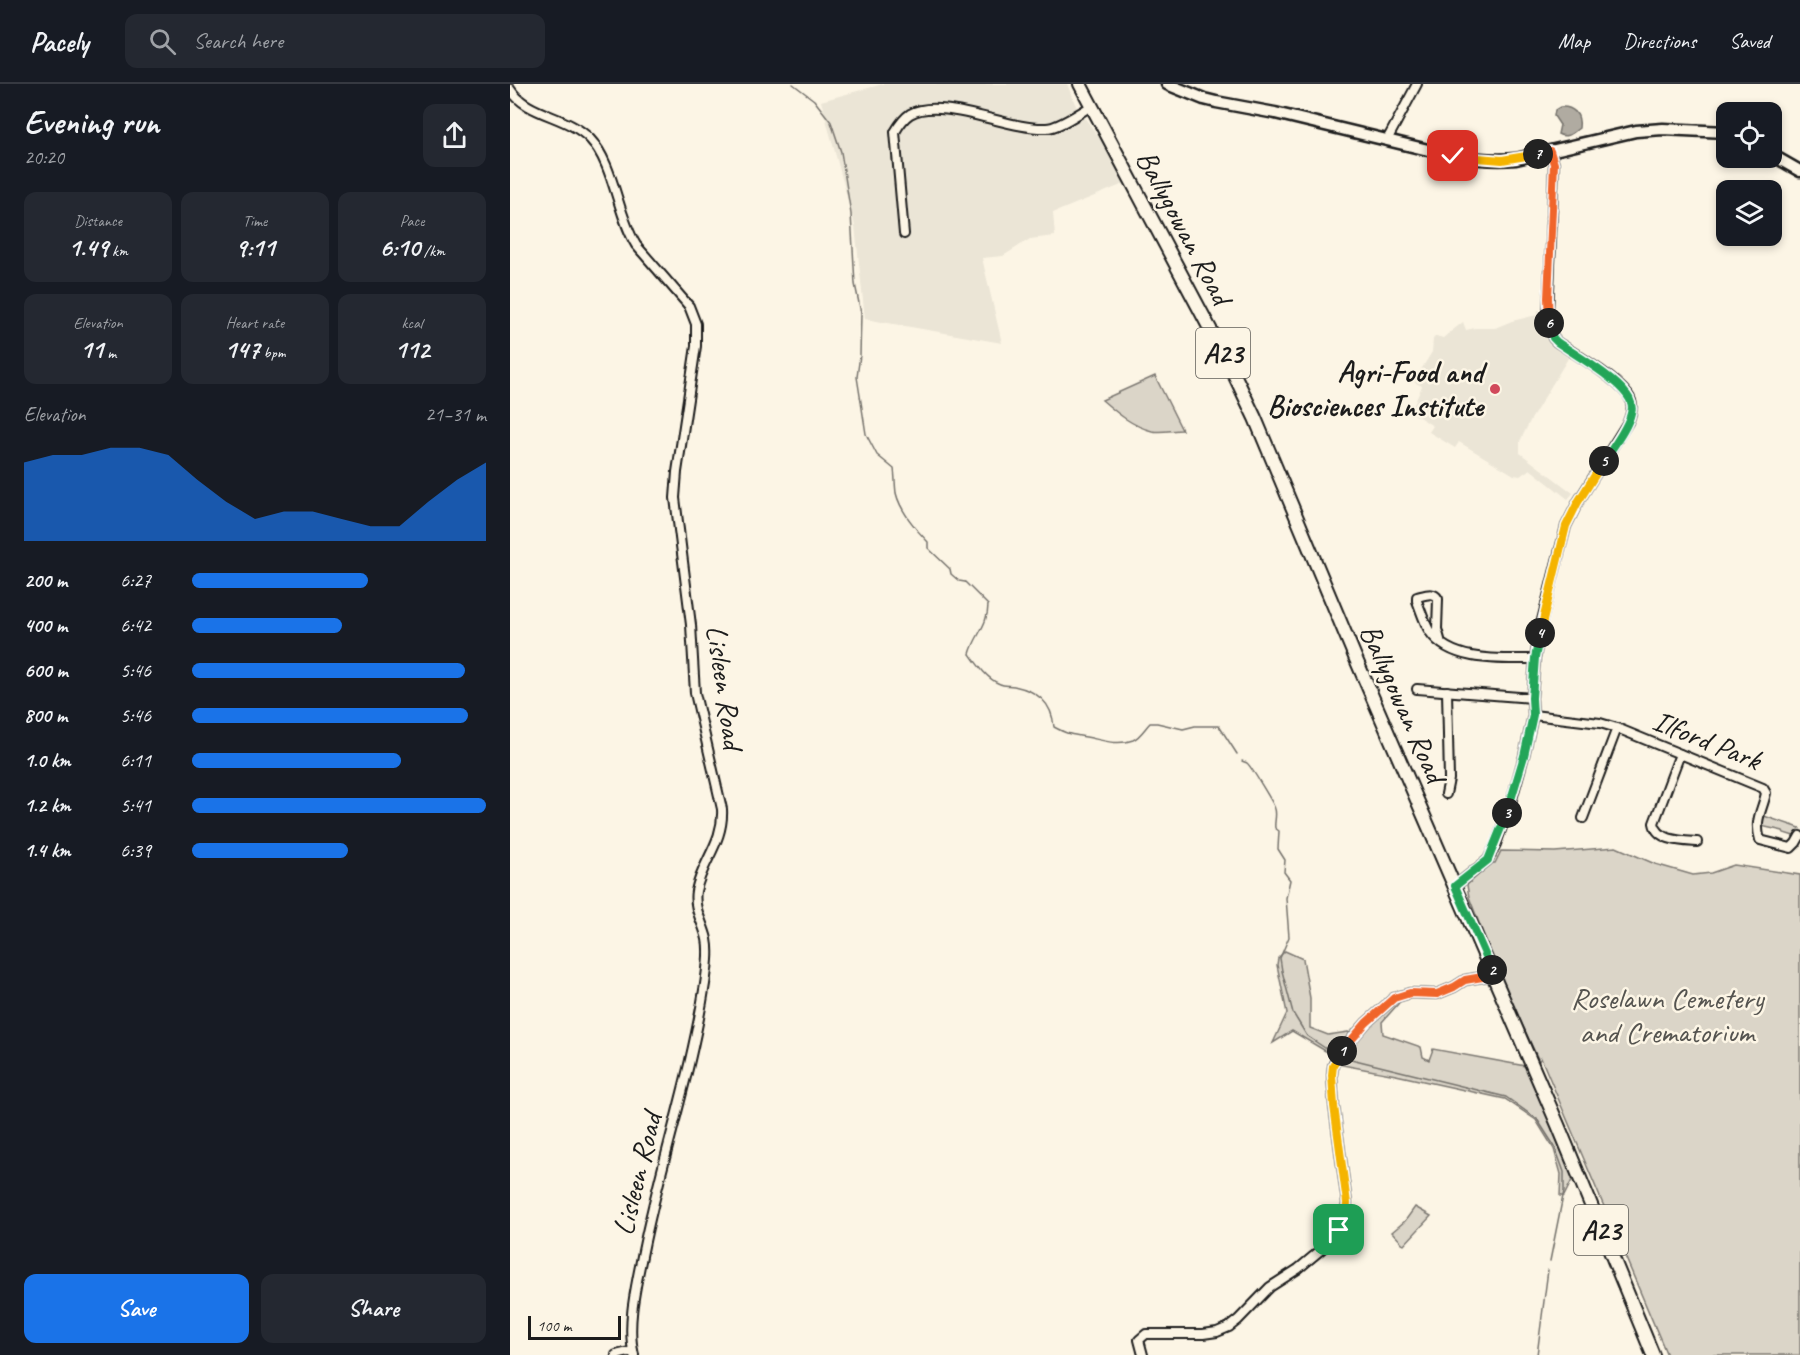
<!DOCTYPE html>
<meta charset="utf-8">
<style>
body{margin:0;font-family:Caveat,sans-serif;background:#242831;color:#f1f3f6;height:100vh;display:flex;flex-direction:column;font-size:22px;white-space:nowrap}
*{box-sizing:border-box;margin:0}
p{font-size:20px;color:#9ea1a6}
.icon{flex:none;width:33px;height:33px;fill:none;stroke:currentColor;stroke-width:2;stroke-linecap:round;stroke-linejoin:round}
.map{position:relative;flex:1;overflow:hidden}
.details{display:flex;flex-direction:column;background:#171b24;width:510px}
.details>*{flex:none}
.buttons{position:absolute;left:1206px;top:18px;display:grid;gap:12px}
.buttons a{display:grid;place-items:center;width:66px;height:66px;border-radius:12px;background:#171b24;box-shadow:0 3px 9px #0003;font-size:30px}
.scale{position:absolute;left:18px;bottom:15px;width:93px;box-sizing:border-box;padding-left:6px;border:3px solid #1c1c1c;border-top:0;font-size:16px;line-height:21px;white-space:nowrap;color:#1c1c1c;-webkit-text-stroke:4px #fcf5e5;paint-order:stroke}
.pin{position:absolute;display:grid;place-items:center;width:51px;height:51px;color:#fff;margin:-26px;border-radius:12px;box-shadow:0 3px 9px #0006}
.km{position:absolute;width:30px;height:30px;margin:-15px;border-radius:50%;background:#222;color:#fff;font-size:16px;line-height:30px;text-align:center}
.round{display:grid;place-items:center;flex:none;width:63px;height:63px;border-radius:12px;background:#242831}
.overview{display:flex;align-items:center;justify-content:space-between;height:102px;padding:0 24px}
h1{font-size:33px;font-weight:700;line-height:45px}
.metrics{display:grid;grid-template-columns:repeat(3,1fr);gap:9px;height:102px;padding:6px 24px}
.metrics div{display:grid;align-content:center;border-radius:12px;background:#242831;text-align:center}
.metrics b{font-size:26px;font-weight:700}
.metrics small{font-size:16px;font-weight:400}
.metrics p{font-size:16px}
.chart{height:168px;padding:12px 24px}
.chart p{display:flex;justify-content:space-between}
.chart svg{width:100%;height:108px;margin-top:6px;fill:#1a73e8;opacity:.7}
.cta{display:flex;gap:12px;margin-top:auto;padding:12px 24px}
.cta a{flex:1;height:69px;border-radius:12px;background:#1a73e8;color:#fff;font-size:24px;font-weight:700;line-height:69px;text-align:center}
.cta a+a{background:#242831;color:#f1f3f6}
ul{padding:0 24px;list-style:none;font-size:20px}
li{display:grid;grid-template-columns:96px 72px 1fr;align-items:center;height:45px}
li i{height:15px;border-radius:8px;background:#1a73e8}
header{display:flex;align-items:center;gap:36px;box-sizing:border-box;height:84px;padding:0 30px;background:#171b24;border-bottom:2px solid #363941}
header strong{font-size:28px}
nav{display:flex;gap:33px;margin-inline-start:auto;font-size:21px}
.search{width:420px;height:54px;background:#242831;display:flex;align-items:center;gap:15px;box-sizing:border-box;padding:0 21px;border-radius:12px;color:#9ea1a6;font-size:22px}
main{display:flex;flex:1;min-height:0}
.map>svg:first-child{display:block}
</style>
<header>
<strong>Pacely</strong>
<div class="search"><svg class="icon" aria-label="search" viewBox="0 0 24 24"><circle cx="10" cy="10" r="6"/><path d="M15 15l6 6"/></svg>Search here</div>
<nav><a>Map</a><a>Directions</a><a>Saved</a></nav>
</header>
<main>
<section class="details">
<div class="overview"><div><h1>Evening run</h1><p>20:20</p></div><a class="round"><svg class="icon" aria-label="share" viewBox="0 0 24 24"><path d="M12 15V3M7 8l5-5 5 5M5 13v7h14v-7"/></svg></a></div>
<div class="metrics">
<div><p>Distance</p><b>1.49<small> km</small></b></div>
<div><p>Time</p><b>9:11</b></div>
<div><p>Pace</p><b>6:10<small> /km</small></b></div>
</div>
<div class="metrics">
<div><p>Elevation</p><b>11<small> m</small></b></div>
<div><p>Heart rate</p><b>147<small> bpm</small></b></div>
<div><p>kcal</p><b>112</b></div>
</div>
<div class="chart"><p><span>Elevation</span>21–31 m</p>
<svg viewBox="0 0 160 44" preserveAspectRatio="none"><path d="M0 44V12L10 9L20 9L30 6L40 6L50 9L60 19L70 28L80 35L90 32L100 32L110 35L120 38L130 38L140 28L150 19L160 12V44z"/></svg>
</div>
<ul>
<li><b>200 m</b>6:27<i style="width:60%"></i></li>
<li><b>400 m</b>6:42<i style="width:51%"></i></li>
<li><b>600 m</b>5:46<i style="width:93%"></i></li>
<li><b>800 m</b>5:46<i style="width:94%"></i></li>
<li><b>1.0 km</b>6:11<i style="width:71%"></i></li>
<li><b>1.2 km</b>5:41<i style="width:100%"></i></li>
<li><b>1.4 km</b>6:39<i style="width:53%"></i></li>
</ul>
<div class="cta"><a>Save</a><a>Share</a></div>
</section>
<div class="map">
<svg width="1290" height="1271" viewBox="0 0 1290 1271">
<rect width="100%" height="100%" fill="#fcf5e5"/>
<filter id="ink" filterUnits="userSpaceOnUse"><feTurbulence type="fractalNoise" baseFrequency=".0167" numOctaves="2"/><feDisplacementMap in="SourceGraphic" scale="12" xChannelSelector="R" yChannelSelector="G"/><feConvolveMatrix kernelMatrix="1 2 1 2 8 2 1 2 1" color-interpolation-filters="sRGB"/></filter>
<g filter="url(#ink)">
<g fill="#ebe5d6">
<polygon points="373,0 557,0 566,22 597,64 616,99 543,129 545,152 520,155 493,172 472,174 492,259 355,235 345,142 311,17"/>
<polygon points="1028,226 1035,228 1041,258 1060,271 1020,337 1010,357 1010,369 1063,409 1058,415 1020,385 1010,392 1004,391 949,358 945,364 919,348 923,342 901,328 912,302 902,297 905,290 909,289 922,268 923,255 926,252 933,254 953,238 956,246 965,244 985,244 1002,237 1027,231"/>
</g>
<g fill="#dbd5c8" stroke="#7c7872" stroke-width="1.5">
<path d="M645 292 672 346C663 346 651 349 642 347 622 342 607 329 592 316Z"/>
<polygon points="1251,731 1290,744 1287,753 1274,749 1273,747 1251,742"/>
<polygon points="1106,763 1145,780 1183,791 1201,789 1224,781 1290,791 1290,1271 1157,1271 1031,974 1029,977 991,895 959,813 957,801 982,779 985,779 991,767 1045,768"/>
<polygon points="775,867 793,875 800,914 800,944 818,951 838,948 848,952 881,920 890,917 888,920 872,938 873,950 911,963 913,973 919,976 923,965 1015,982 1064,1092 1054,1112 1050,1112 1051,1090 1044,1065 1026,1036 995,1015 886,991 827,980 829,975 782,947 763,959 777,929 767,881 768,874"/>
<polygon points="905,1123 921,1132 894,1161 882,1148 895,1137"/>
</g>
<path fill="#b0aba1" stroke="#75726c" stroke-width="1.5" d="M1050 23C1063 22 1071 30 1069 44 1063 49 1057 55 1048 50L1050 41 1044 32 1045 26Z"/>
<g fill="none" stroke-linecap="round" stroke-linejoin="round">
<g stroke="#75726c" stroke-width="1.5">
<path d="M283 0 304 16 321 38 331 68 341 130 345 200 351 229 350 271 347 293 351 318 356 350 367 371 384 385C385 392 385 401 386 409 390 426 406 446 418 458V464L440 485 441 490 449 497 455 498 478 521C478 542 465 551 460 570 467 580 477 595 490 600 494 602 499 601 504 602 527 607 542 618 544 643 559 651 560 650 576 653 592 656 607 662 623 656 630 653 635 644 640 639H647L673 645 685 642H709L727 670"/>
<path d="M732 677C734 678 735 678 737 679 740 681 764 720 765 725 767 731 764 738 765 744L769 747 768 765 775 776 774 788 780 796 776 814 779 853 770 874 772 887 783 929 797 952 821 968"/>
<polyline points="833,973 996,1013 1027,1035 1045,1063 1054,1088 1054,1107 1040,1177"/>
<polyline points="1027,1271 1038,1186"/>
</g>
<g stroke="#1c1c1c" stroke-width="12">
<g id="street">
<path d="M0 5C17 32 57 31 80 55 104 80 107 130 126 161L179 222 186 240V262L167 388 165 414 181 541 185 609 212 725C214 758 192 777 186 807 183 825 193 838 197 855 200 869 197 886 195 900 181 991 151 1078 133 1167 127 1198 116 1240 124 1271"/>
<polyline points="877,56 907,0"/>
<path d="M394 150 385 48C389 41 394 34 400 30 431 12 499 46 536 44 549 44 570 28 582 22"/>
<path d="M931 559 927 545 928 515C924 507 915 511 907 513V517C911 527 914 538 920 548 941 579 992 575 1025 575"/>
<polyline points="907,605 1022,614"/>
<path d="M1023 631 1090 639 1107 644 1253 704 1256 709C1252 728 1244 735 1250 756L1281 764 1286 759 1290 752"/>
<path d="M1170 670 1144 739C1147 757 1172 757 1187 758"/>
<polyline points="936,710 939,695 937,607"/>
<polyline points="1073,734 1107,644"/>
<path d="M945 802 978 776 986 760 1002 715 1014 672 1023 631 1022 614 1025 575 1030 544 1056 442 1068 418 1118 338C1122 329 1124 319 1118 311 1103 292 1067 271 1047 258L1043 254 1038 231 1044 80 1040 67"/>
<polyline points="106,1271 123,1267"/>
<polyline points="633,1271 629,1256 636,1250 693,1250 707,1248 719,1243 728,1236 760,1203 788,1185 818,1160 835,1135 837,1119 824,1022 822,991 823,982 828,971 856,939 884,914 900,909 927,910 944,903 955,896 984,891"/>
</g>
</g>
<g stroke="#1c1c1c" stroke-width="15">
<g id="secondary">
<path d="M657 0 694 15 706 18 765 29 943 72C964 75 984 77 1006 75L1126 47 1153 45 1216 48"/>
<polyline points="1262,71 1290,87"/>
</g>
</g>
<g stroke="#1c1c1c" stroke-width="16">
<polyline id="primary" points="570,0 724,290 745,334 845,573 1048,1041 1143,1271"/>
</g>
<use href="#street" stroke="#fcf5e5" stroke-width="8"/>
<use href="#secondary" stroke="#fcf5e5" stroke-width="10"/>
<use href="#primary" stroke="#fcf5e5" stroke-width="12"/>
</g>
</g>
<g fill="none" stroke-linecap="round" stroke-linejoin="round" filter="url(#ink)">
<g stroke="#fff" stroke-width="12">
<polyline id="split-1" points="829,1146 836,1135 837,1119 824,1022 822,991 823,982 832,967"/>
</g>
<g stroke="#fff" stroke-width="12">
<polyline id="split-2" points="832,967 856,939 884,914 900,909 927,910 944,903 955,896 984,891 982,886"/>
</g>
<g stroke="#fff" stroke-width="12">
<polyline id="split-3" points="982,886 945,802 978,776 997,729"/>
</g>
<g stroke="#fff" stroke-width="12">
<polyline id="split-4" points="997,729 1014,672 1023,631 1022,614 1025,574 1030,549"/>
</g>
<g stroke="#fff" stroke-width="12">
<polyline id="split-5" points="1030,549 1056,442 1068,418 1094,377"/>
</g>
<g stroke="#fff" stroke-width="12">
<path id="split-6" d="M1039 239 1043 254 1047 258C1067 272 1103 292 1117 311 1121 316 1123 323 1121 329 1118 344 1102 364 1094 377"/>
</g>
<g stroke="#fff" stroke-width="12">
<polyline id="split-7" points="1028,70 1040,67 1044,80 1038,214 1039,239"/>
</g>
<g stroke="#fff" stroke-width="12">
<polyline id="split-8" points="943,72 992,76 1028,70"/>
</g>
<use href="#split-1" stroke="#f5b400" stroke-width="8"/>
<use href="#split-2" stroke="#f0652b" stroke-width="8"/>
<use href="#split-3" stroke="#22a559" stroke-width="8"/>
<use href="#split-4" stroke="#22a559" stroke-width="8"/>
<use href="#split-5" stroke="#f5b400" stroke-width="8"/>
<use href="#split-6" stroke="#22a559" stroke-width="8"/>
<use href="#split-7" stroke="#f0652b" stroke-width="8"/>
<use href="#split-8" stroke="#f5b400" stroke-width="8"/>
</g>
<circle fill="#d1495b" stroke="#fcf5e5" stroke-width="2" cx="985" cy="305" r="6"/>
<g text-anchor="middle" dominant-baseline="central" stroke-width="5" stroke-linejoin="round" paint-order="stroke">
<g fill="#fcf5e5" stroke="#5f5d58" stroke-width="1.5">
<rect x="686" y="244" width="54" height="50" rx="4.5"/>
<rect x="1064" y="1121" width="54" height="50" rx="4.5"/>
</g>
<g font-size="28" font-weight="bold" fill="#1c1c1c">
<text x="713" y="269">A23</text>
<text x="1091" y="1146">A23</text>
</g>
<g font-size="30" fill="#1c1c1c" stroke="#fcf5e5">
<text transform="translate(674 143) rotate(62)">Ballygowan Road</text>
<text transform="translate(215 603) rotate(82)">Lisleen Road</text>
<text transform="translate(893 619) rotate(66)">Ballygowan Road</text>
<text transform="translate(1197 656) rotate(22)">Ilford Park</text>
<text transform="translate(127 1090) rotate(-76)">Lisleen Road</text>
</g>
<g font-size="30" font-weight="bold" fill="#1c1c1c" stroke="#fcf5e5" text-anchor="end">
<text x="973" y="288">Agri-Food and<tspan x="973" dy="34">Biosciences Institute</tspan></text>
</g>
<g font-size="30" fill="#555450" stroke="#fcf5e5">
<text x="1157" y="914">Roselawn Cemetery<tspan x="1157" dy="34">and Crematorium</tspan></text>
</g>
</g>
</svg>
<div class="buttons">
<a><svg class="icon" aria-label="locate" viewBox="0 0 24 24"><circle cx="12" cy="12" r="6"/><path d="M12 2v4M12 18v4M2 12h4M18 12h4"/></svg></a>
<a><svg class="icon" aria-label="layers" viewBox="0 0 24 24"><path d="M12 4l9 5-9 5-9-5zM3 14l9 5 9-5"/></svg></a>
</div>
<div class="scale">100 m</div>
<div class="pin" style="left:829px;top:1146px;background:#1e9e55"><svg class="icon" aria-label="arrive" viewBox="0 0 24 24"><path d="M6 21V4h12l-3 4 3 4H6"/></svg></div>
<div class="pin" style="left:943px;top:72px;background:#d93025"><svg class="icon" aria-label="check" viewBox="0 0 24 24"><path d="M5 12l5 5 9-10"/></svg></div>
<b class="km" style="left:832px;top:967px">1</b>
<b class="km" style="left:982px;top:886px">2</b>
<b class="km" style="left:997px;top:729px">3</b>
<b class="km" style="left:1030px;top:549px">4</b>
<b class="km" style="left:1094px;top:377px">5</b>
<b class="km" style="left:1039px;top:239px">6</b>
<b class="km" style="left:1028px;top:70px">7</b>
</div>
</main>
